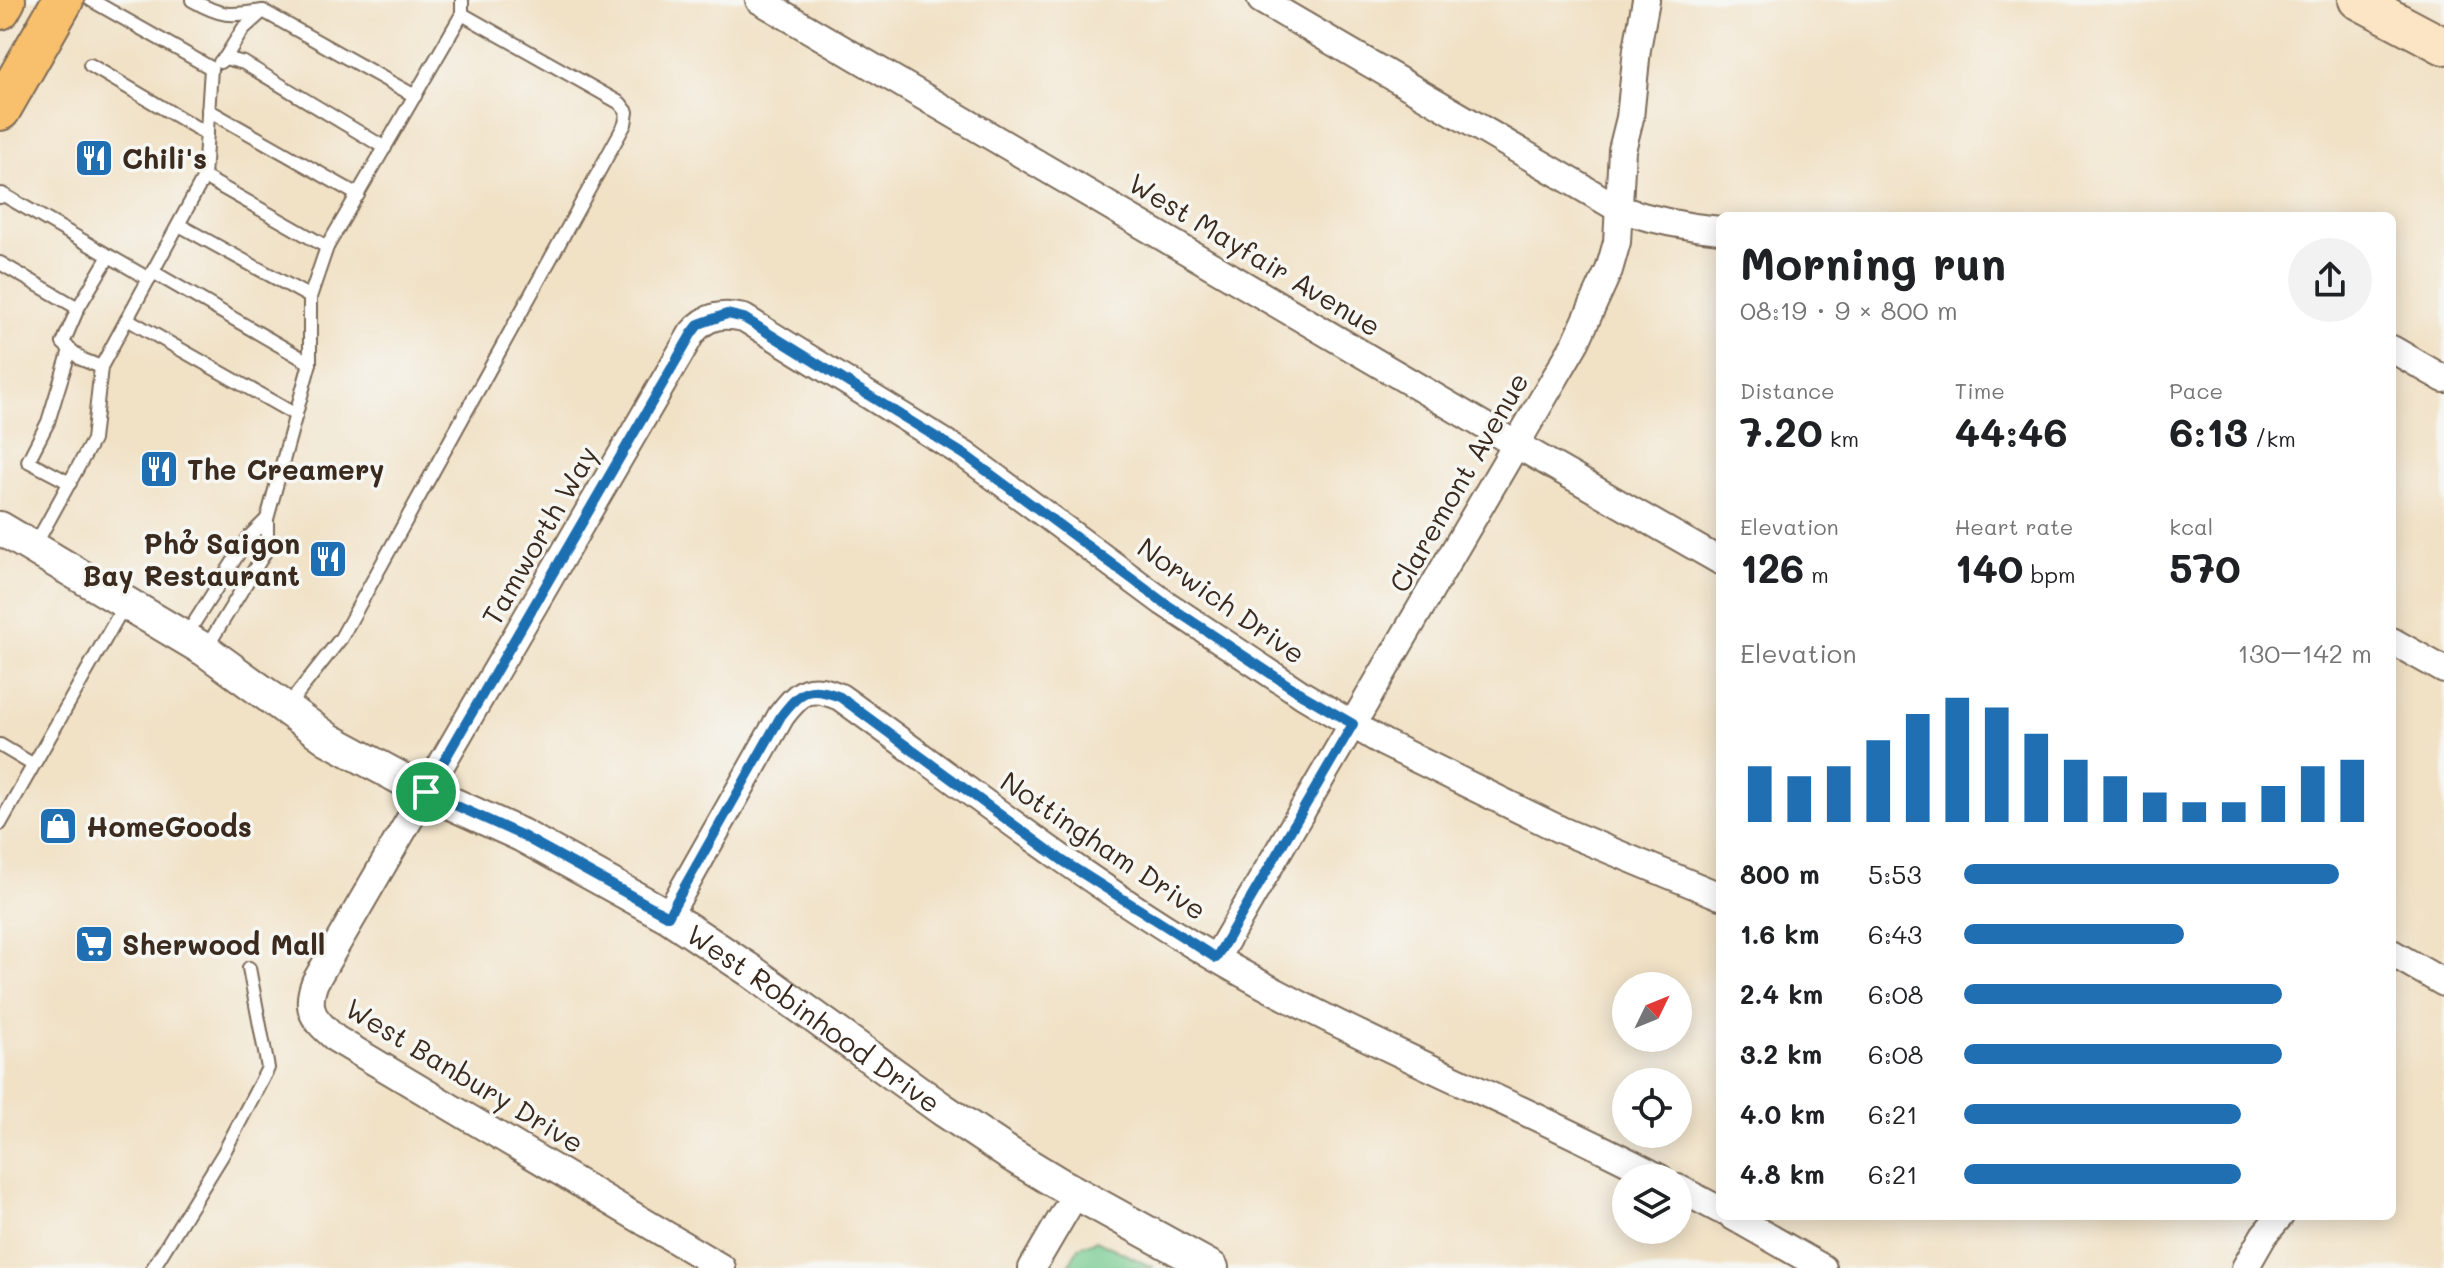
<!DOCTYPE html>
<meta charset="utf-8">
<style>
body{margin:0;font-family:Mali,sans-serif;background:#f2f2f2;color:#202124;height:100vh;display:flex;flex-direction:column;font-size:30px;white-space:nowrap}
*{box-sizing:border-box;margin:0}
p{font-size:26px;color:#757577}
.icon{flex:none;width:44px;height:44px;fill:none;stroke:currentColor;stroke-width:2;stroke-linecap:round;stroke-linejoin:round}
.map{position:relative;flex:1;overflow:hidden}
.drawer{position:absolute;left:1716px;top:212px;width:680px;height:1008px;display:flex;flex-direction:column;background:#fff;border-radius:12px;box-shadow:0 4px 20px #0003}
.drawer>*{flex:none}
.needle{width:52px;rotate:47deg}
.fabs{position:absolute;left:1612px;top:972px;display:grid;gap:16px}
.fabs a{display:grid;place-items:center;width:80px;height:80px;border-radius:50%;background:#fff;box-shadow:0 4px 20px #0003;font-size:40px}
.pin{position:absolute;display:grid;place-items:center;width:68px;height:68px;color:#fff;margin:-34px;border:4px solid #fff;border-radius:50%;box-shadow:0 2px 8px #0007}
.round{display:grid;place-items:center;flex:none;width:84px;height:84px;border-radius:42px;background:#f2f2f2}
.headline{display:flex;align-items:center;justify-content:space-between;height:136px;padding:0 24px}
h1{font-size:44px;font-weight:800;line-height:60px}
.metrics{display:grid;grid-template-columns:repeat(3,1fr);gap:12px;height:136px;padding:8px 24px}
.metrics div{display:grid;align-content:center}
.metrics b{font-size:40px;font-weight:800}
.metrics small{font-size:22px;font-weight:400}
.metrics p{font-size:22px}
.chart{height:224px;padding:16px 24px}
.chart p{display:flex;justify-content:space-between}
.chart svg{width:100%;height:144px;margin-top:8px;stroke:#1f6fb2;stroke-width:6}
ul{padding:0 24px;list-style:none;font-size:26px}
li{display:grid;grid-template-columns:128px 96px 1fr;align-items:center;height:60px}
li i{height:20px;border-radius:10px;background:#1f6fb2}
.map>svg:first-child{display:block}
</style>
<div class="map">
<svg width="2444" height="1268" viewBox="0 0 2444 1268">
<rect width="100%" height="100%" fill="#f6f6f2"/>
<filter id="ink" filterUnits="userSpaceOnUse"><feTurbulence type="fractalNoise" baseFrequency=".0125" numOctaves="2"/><feDisplacementMap in="SourceGraphic" scale="16" xChannelSelector="R" yChannelSelector="G"/><feConvolveMatrix kernelMatrix="1 2 1 2 8 2 1 2 1" color-interpolation-filters="sRGB"/></filter>
<filter id="wash" filterUnits="userSpaceOnUse"><feTurbulence type="fractalNoise" baseFrequency=".006" numOctaves="4" result="noise"/><feDisplacementMap in="SourceGraphic" scale="32" xChannelSelector="R" yChannelSelector="G"/><feGaussianBlur stdDeviation="1.8" result="paint"/><feColorMatrix in="noise" values="0 0 0 0 0 0 0 0 0 0 0 0 0 0 0 0 0 1.4 0 .05"/><feComposite in="paint" operator="in"/></filter>
<g filter="url(#wash)">
<rect width="100%" height="100%" fill="#f1e1c5"/>
<polygon fill="#75ca8e" stroke="#587a56" stroke-width="2" points="1096,1240 1154,1268 1067,1268 1079,1247"/>
</g>
<g filter="url(#ink)">
<g fill="none" stroke-linecap="round" stroke-linejoin="round">
<g stroke="#7b6a58" stroke-width="16">
<g id="service">
<polyline points="91,0 211,68"/>
<path d="M192 0C222 17 229 16 263 11"/>
<polyline points="225,58 243,29 263,11 415,96"/>
<polyline points="220,62 225,58 244,63 385,148"/>
<polyline points="90,65 207,134"/>
<polyline points="208,110 358,195"/>
<polyline points="204,177 327,247"/>
<polyline points="0,197 2,194 149,279"/>
<polyline points="179,225 310,297"/>
<polyline points="0,263 78,308 63,343 81,359 101,367"/>
<polyline points="153,272 310,363"/>
<polyline points="78,308 109,256"/>
<polyline points="127,319 296,415"/>
<polyline points="70,483 28,461 48,422 70,350"/>
<polyline points="34,547 93,440 101,367 204,177 211,68"/>
<polyline points="185,637 249,537 267,519"/>
<polyline points="205,650 267,549 267,519 310,363 310,297 327,247 462,14 462,0"/>
<polyline points="286,708 341,638 625,124 627,112 620,103 462,14"/>
<polyline points="0,745 32,764"/>
<polyline points="0,824 125,604"/>
<polyline points="153,1268 223,1154 268,1068 249,968"/>
</g>
</g>
<g stroke="#7b6a58" stroke-width="30">
<g id="minor">
<polyline points="759,0 1517,445 1720,561"/>
<path d="M1261 0 1619 209C1653 220 1685 227 1720 230"/>
<polyline points="2392,349 2444,379"/>
<polyline points="2392,641 2444,670"/>
<path d="M668 916 781 716C801 690 809 684 840 697 957 781 1070 870 1193 945 1342 1035 1505 1097 1660 1178"/>
<polyline points="2392,953 2444,983"/>
<polyline points="1216,958 1576,342 1609,270 1617,242 1622,150 1630,118 1637,49 1646,0"/>
<polyline points="1678,1188 1720,1210"/>
<polyline points="1732,1216 1823,1268"/>
<path d="M722 1268 336 1039C315 1020 304 1011 315 982L692 333C707 315 723 313 744 318L965 455 1163 602 1303 695 1384 743 1561 830 1720 896"/>
<polyline points="1032,1268 1076,1193"/>
<polyline points="2245,1268 2264,1235 2280,1216"/>
</g>
</g>
<g stroke="#7b6a58" stroke-width="36">
<g id="tertiary">
<path id="s1" d="M0 528 205 650 328 739 426 792 521 835 668 916 751 971 942 1109 1008 1153 1056 1182 1212 1268"/>
</g>
</g>
<g stroke="#7b6a58" stroke-width="40">
<polyline id="secondary" points="2357,0 2444,46"/>
</g>
<g stroke="#7b6a58" stroke-width="44">
<g id="primary">
<polyline points="0,9 5,0"/>
<polyline points="0,110 63,0"/>
</g>
</g>
<use href="#service" stroke="#fff" stroke-width="12"/>
<use href="#minor" stroke="#fff" stroke-width="26"/>
<use href="#tertiary" stroke="#fff" stroke-width="32"/>
<use href="#secondary" stroke="#fce5c4" stroke-width="36"/>
<use href="#primary" stroke="#f8bf6c" stroke-width="40"/>
</g>
</g>
<g fill="none" stroke-linecap="round" stroke-linejoin="round" filter="url(#ink)">
<g stroke="#fff" stroke-width="16">
<path id="route" d="M727 314 744 318 965 455 1163 602 1303 695 1353 724 1216 958 1063 861 840 697C809 685 801 690 781 716L668 916 521 835 426 792 692 333 699 324Z"/>
</g>
<use href="#route" stroke="#1f6fb2" stroke-width="10"/>
</g>
<defs>
<g id="restaurant-square" transform="scale(2)"><rect x="-9" y="-9" width="18" height="18" rx="4" fill="#1f6fb2" stroke="#f6f6f2"/><path d="M-5-6h1v4h1v-4h1v4h1v-4h1v5L-1.5 .5V6h-2V.5L-5-1ZM5-6V6H3V1.5H1.5Q1.5-4 5-6Z" fill="#fff"/></g>
<g id="shop-square" transform="scale(2)"><rect x="-9" y="-9" width="18" height="18" rx="4" fill="#1f6fb2" stroke="#f6f6f2"/><path d="M-5-2.5h2.3a2.7 3.5 0 0 1 5.4 0H5L5.5 6h-11ZM-1.5-2.5h3a1.5 2.3 0 0 0-3 0Z" fill="#fff"/></g>
<g id="supermarket-square" transform="scale(2)"><rect x="-9" y="-9" width="18" height="18" rx="4" fill="#1f6fb2" stroke="#f6f6f2"/><path d="M-6-5.5h2.5l.6 2H6L4.5 2H-2.5L-4.4-4H-6ZM-1.5 3.2a1.3 1.3 0 1 0 .1 0ZM3 3.2a1.3 1.3 0 1 0 .1 0Z" fill="#fff"/></g>
</defs>
<g fill-rule="evenodd">
<use href="#restaurant-square" x="94" y="158"/>
<use href="#restaurant-square" x="159" y="469"/>
<use href="#restaurant-square" x="328" y="559"/>
<use href="#shop-square" x="58" y="826"/>
<use href="#supermarket-square" x="94" y="944"/>
</g>
<g text-anchor="middle" dominant-baseline="central" stroke-width="7" stroke-linejoin="round" paint-order="stroke">
<g font-size="28" font-weight="bold" fill="#3b2a1e" stroke="#f6f6f2" text-anchor="start">
<text x="122" y="158">Chili's</text>
<text x="187" y="469">The Creamery</text>
<text x="300" y="543" text-anchor="end">Phở Saigon<tspan x="300" dy="32">Bay Restaurant</tspan></text>
<text x="86" y="826">HomeGoods</text>
<text x="122" y="944">Sherwood Mall</text>
</g>
<g font-size="28" fill="#3b2a1e" stroke="#f6f6f2">
<text transform="translate(1255 254) rotate(31)">West Mayfair Avenue</text>
<text transform="translate(1458 482) rotate(-60)">Claremont Avenue</text>
<text transform="translate(539 535) rotate(-60)">Tamworth Way</text>
<text transform="translate(1222 600) rotate(35)">Norwich Drive</text>
<text transform="translate(1104 845) rotate(34)">Nottingham Drive</text>
<text stroke="none"><textPath href="#s1" startOffset="952">West Robinhood Drive</textPath></text>
<text transform="translate(465 1075) rotate(31)">West Banbury Drive</text>
</g>
</g>
</svg>
<div class="fabs">
<a><svg class="needle" viewBox="-14 -14 28 28"><path d="M0-13l5 13h-10z" fill="#e53935"/><path d="M0 13l5-13h-10z" fill="#757577"/></svg></a>
<a><svg class="icon" aria-label="locate" viewBox="0 0 24 24"><circle cx="12" cy="12" r="6"/><path d="M12 2v4M12 18v4M2 12h4M18 12h4"/></svg></a>
<a><svg class="icon" aria-label="layers" viewBox="0 0 24 24"><path d="M12 4l9 5-9 5-9-5zM3 14l9 5 9-5"/></svg></a>
</div>
<div class="pin" style="left:426px;top:792px;background:#1e9e55"><svg class="icon" aria-label="arrive" viewBox="0 0 24 24"><path d="M6 21V4h12l-3 4 3 4H6"/></svg></div>
<section class="drawer">
<div class="headline"><div><h1>Morning run</h1><p>08:19 · 9 × 800 m</p></div><a class="round"><svg class="icon" aria-label="share" viewBox="0 0 24 24"><path d="M12 15V3M7 8l5-5 5 5M5 13v7h14v-7"/></svg></a></div>
<div class="metrics">
<div><p>Distance</p><b>7.20<small> km</small></b></div>
<div><p>Time</p><b>44:46</b></div>
<div><p>Pace</p><b>6:13<small> /km</small></b></div>
</div>
<div class="metrics">
<div><p>Elevation</p><b>126<small> m</small></b></div>
<div><p>Heart rate</p><b>140<small> bpm</small></b></div>
<div><p>kcal</p><b>570</b></div>
</div>
<div class="chart"><p><span>Elevation</span>130–142 m</p>
<svg viewBox="0 0 160 44" preserveAspectRatio="none"><path d="M5 44V27M15 44V30M25 44V27M35 44V19M45 44V11M55 44V6M65 44V9M75 44V17M85 44V25M95 44V30M105 44V35M115 44V38M125 44V38M135 44V33M145 44V27M155 44V25"/></svg>
</div>
<ul>
<li><b>800 m</b>5:53<i style="width:92%"></i></li>
<li><b>1.6 km</b>6:43<i style="width:54%"></i></li>
<li><b>2.4 km</b>6:08<i style="width:78%"></i></li>
<li><b>3.2 km</b>6:08<i style="width:78%"></i></li>
<li><b>4.0 km</b>6:21<i style="width:68%"></i></li>
<li><b>4.8 km</b>6:21<i style="width:68%"></i></li>
</ul>
</section>
</div>
